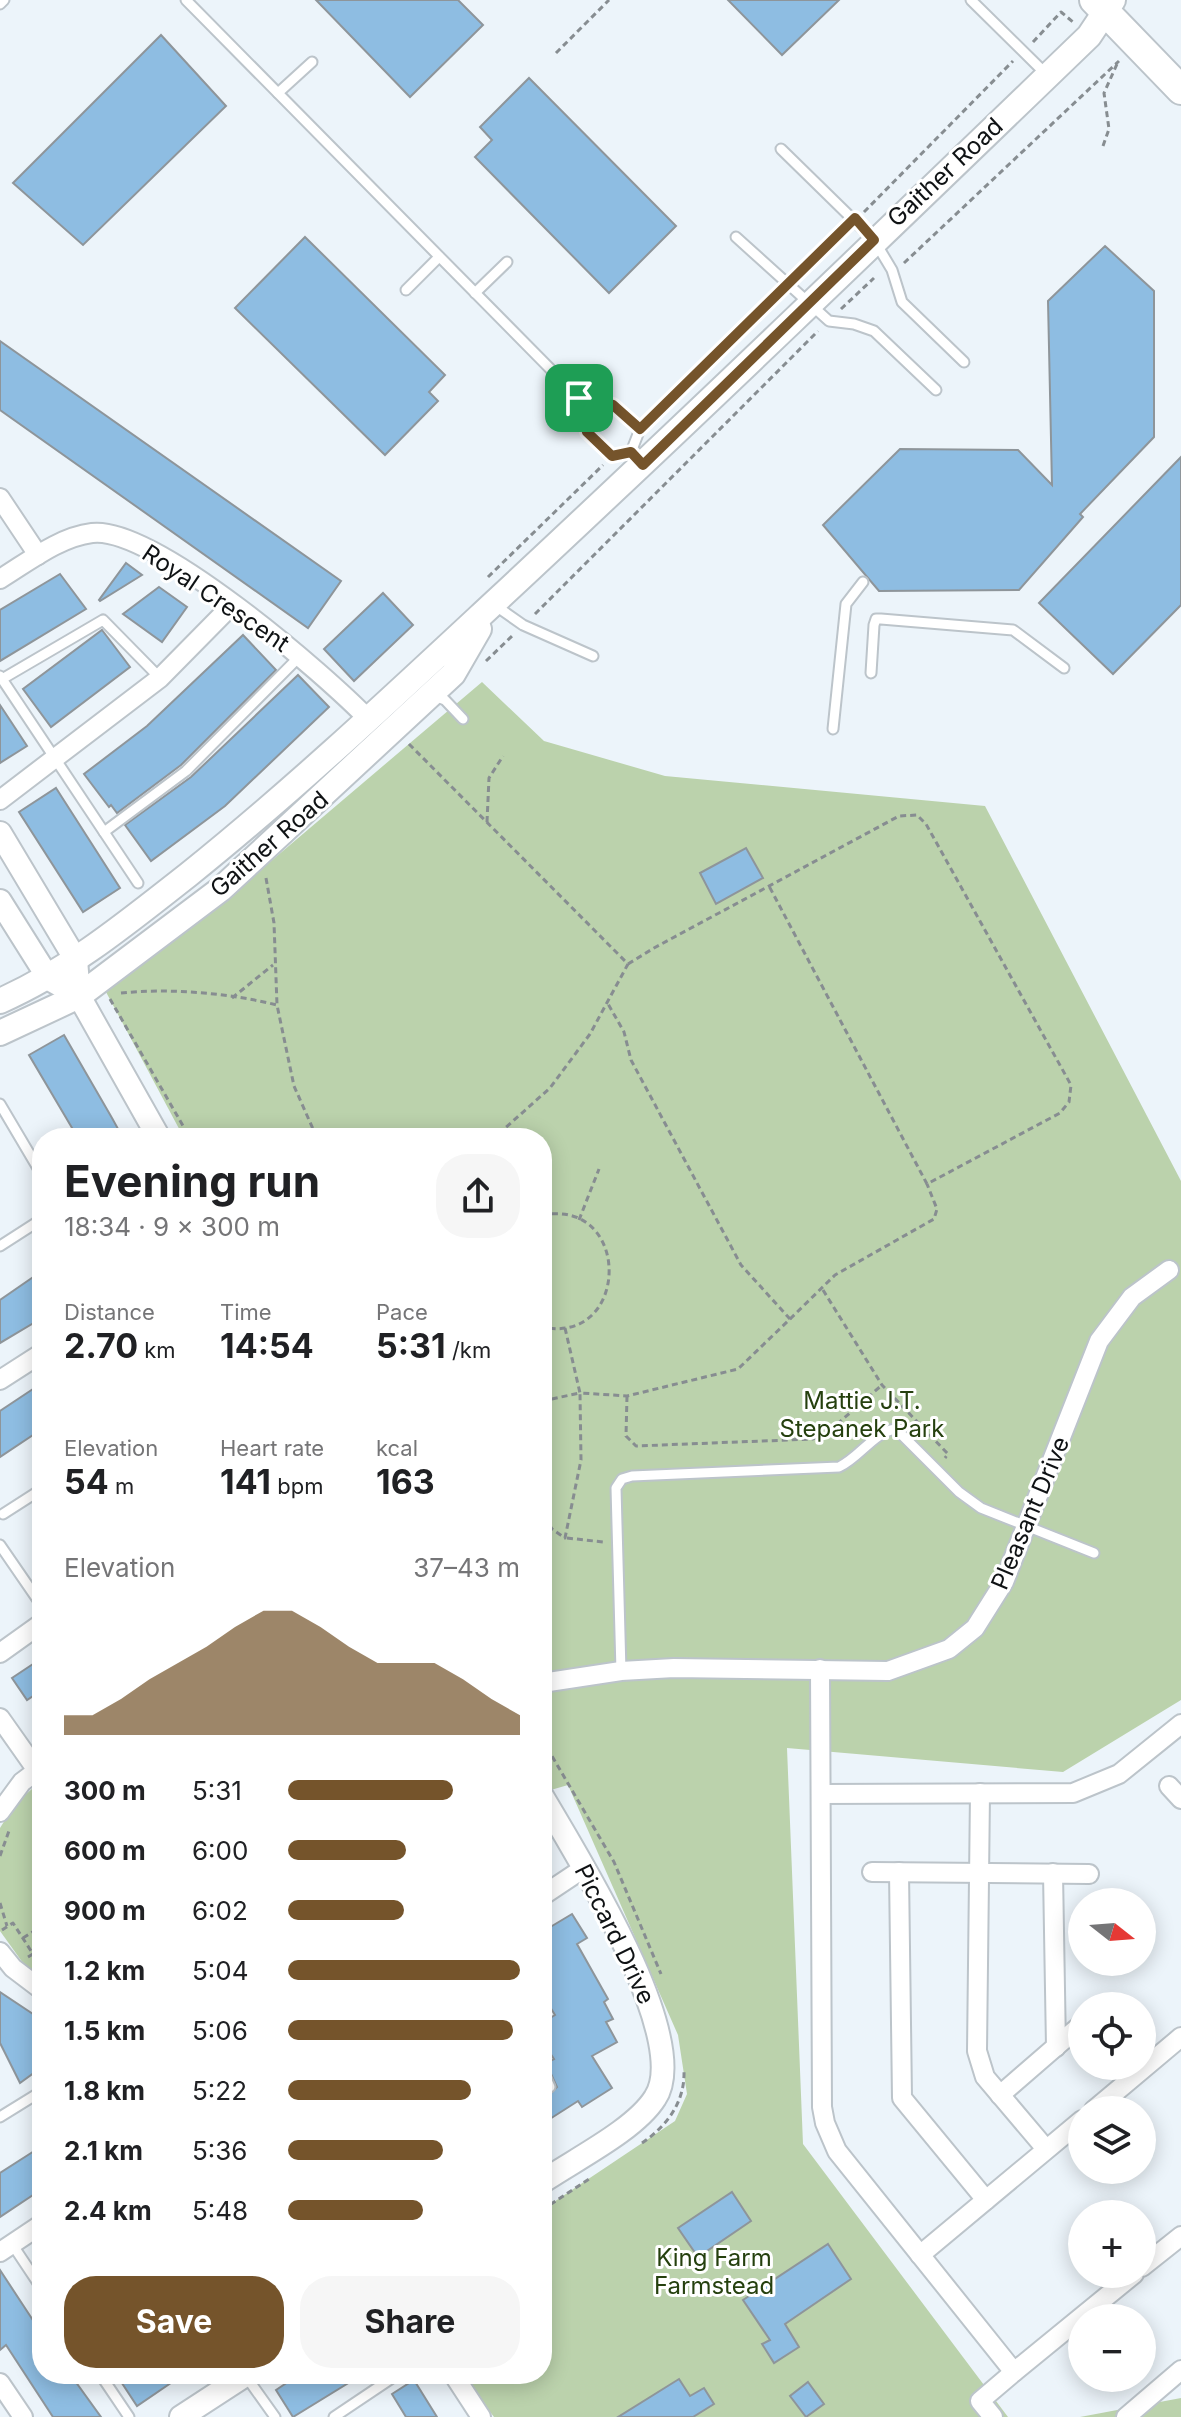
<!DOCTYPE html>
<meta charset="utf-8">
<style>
body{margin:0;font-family:Inter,sans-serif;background:#f6f6f6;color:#202124;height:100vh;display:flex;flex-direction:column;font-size:30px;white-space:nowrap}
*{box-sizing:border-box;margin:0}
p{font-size:26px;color:#757577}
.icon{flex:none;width:44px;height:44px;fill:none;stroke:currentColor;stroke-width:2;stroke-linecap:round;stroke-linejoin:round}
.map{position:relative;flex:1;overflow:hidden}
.panel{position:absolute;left:32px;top:1128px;width:520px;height:1256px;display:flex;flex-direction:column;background:#fff;border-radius:32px;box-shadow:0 4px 20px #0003}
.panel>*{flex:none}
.needle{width:52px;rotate:107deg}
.controls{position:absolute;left:1068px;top:1888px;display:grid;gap:16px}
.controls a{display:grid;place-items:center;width:88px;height:88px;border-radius:50%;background:#fff;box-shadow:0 4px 20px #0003;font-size:40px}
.pin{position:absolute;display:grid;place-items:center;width:68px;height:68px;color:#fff;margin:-34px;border-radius:16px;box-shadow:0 4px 12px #0006}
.round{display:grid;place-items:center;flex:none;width:84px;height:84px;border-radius:32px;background:#f6f6f6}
.head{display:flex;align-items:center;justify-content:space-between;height:136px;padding:0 32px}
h1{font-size:44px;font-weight:700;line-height:60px}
.stats{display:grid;grid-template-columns:repeat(3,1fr);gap:12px;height:136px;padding:8px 32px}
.stats div{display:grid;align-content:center}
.stats b{font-size:34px;font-weight:700}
.stats small{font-size:22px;font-weight:400}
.stats p{font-size:22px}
.chart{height:224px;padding:16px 32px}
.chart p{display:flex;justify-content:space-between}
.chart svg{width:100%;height:144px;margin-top:8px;fill:#75542b;opacity:.7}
.primary-button{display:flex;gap:16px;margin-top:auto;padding:16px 32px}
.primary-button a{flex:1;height:92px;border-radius:32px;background:#75542b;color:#fff;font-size:32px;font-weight:700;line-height:92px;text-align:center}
.primary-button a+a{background:#f6f6f6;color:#202124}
ul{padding:0 32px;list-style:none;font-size:26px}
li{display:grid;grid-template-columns:128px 96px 1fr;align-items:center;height:60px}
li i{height:20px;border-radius:10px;background:#75542b}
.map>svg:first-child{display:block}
</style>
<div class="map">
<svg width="1181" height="2417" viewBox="0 0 1181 2417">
<rect width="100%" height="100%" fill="#ecf4fa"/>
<g fill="#bbd2ac">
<polygon points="482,682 544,741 665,776 985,806 1181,1181 1181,1700 1063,1772 787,1748 803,2144 1008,2417 494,2417 461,2374 542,2374 542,2210 675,2121 687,2094 678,2035 568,1785 544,1792 542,1789 542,1138 184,1138 106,992 212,911"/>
<polygon points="42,1780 42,1980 28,1970 0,1931 0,1828 15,1804"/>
<polygon points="1181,2398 1181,2417 1080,2417"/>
</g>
<g fill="#8ebde2" stroke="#8e959a" stroke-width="2">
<polygon points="316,0 458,0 483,25 410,97"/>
<polygon points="728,0 839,0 782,55"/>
<polygon points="161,35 226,106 83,245 13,183"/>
<polygon points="529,78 676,226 609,293 475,157 492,140 480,127"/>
<polygon points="305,237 445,375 429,392 438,401 385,455 235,308"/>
<polygon points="1105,246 1154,291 1154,437 1080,514 1083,517 1019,590 879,591 823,525 900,449 1018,450 1052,485 1048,301"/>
<polygon points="0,341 341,581 308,628 0,410"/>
<polygon points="1181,457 1181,605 1113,674 1039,603"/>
<polygon points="126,563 142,575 100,601 99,600"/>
<polygon points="60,574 86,609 0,661 0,610"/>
<polygon points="159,587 187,607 162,642 123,614"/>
<polygon points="383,593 413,625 354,681 324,649"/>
<polygon points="102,630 130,667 51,727 23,689"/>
<polygon points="243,635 276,670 181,765 117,813 111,805 109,807 84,774 147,726"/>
<polygon points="298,675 329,707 225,806 151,861 125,825 191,777"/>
<polygon points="0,705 27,746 0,763"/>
<polygon points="56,788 120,888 83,912 19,812"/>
<polygon points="746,848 763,878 716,904 700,873"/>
<polygon points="64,1035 112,1118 123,1138 78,1138 29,1055"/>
<polygon points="42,1271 42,1318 0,1343 0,1300"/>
<polygon points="42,1383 42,1429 0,1457 0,1411"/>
<polygon points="42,1658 42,1690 27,1700 12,1678"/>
<polygon points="572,1914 587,1938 577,1944 608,1999 604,2002 613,2019 606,2022 617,2042 592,2056 612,2088 582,2107 578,2101 542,2124 542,2087 550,2094 557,2087 546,2063 554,2059 543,2042 549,2039 542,2023 555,2015 542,1994 542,1932"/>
<polygon points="0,1992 42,2020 42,2055 35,2072 20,2083 0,2043"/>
<polygon points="42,2146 42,2189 0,2217 0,2173"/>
<polygon points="732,2192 751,2221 698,2257 678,2228"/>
<polygon points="828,2244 851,2279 785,2324 799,2347 774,2363 762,2344 770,2340 743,2300"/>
<polygon points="0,2270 42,2334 42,2374 70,2374 101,2417 53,2417 6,2345 0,2350"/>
<polygon points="116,2374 184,2374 137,2406"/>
<polygon points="300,2374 363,2374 293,2417 276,2390"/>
<polygon points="679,2379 690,2396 704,2388 714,2404 693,2417 618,2417"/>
<polygon points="414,2380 437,2417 406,2417 392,2394"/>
<polygon points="808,2382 824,2404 806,2417 790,2396"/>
</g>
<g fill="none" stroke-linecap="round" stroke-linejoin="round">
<g stroke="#bcc4ca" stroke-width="13">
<g id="service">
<polyline points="186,0 579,398 587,432 612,456 631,452"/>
<polyline points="971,0 1048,76"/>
<polyline points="0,4 4,0"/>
<polyline points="278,93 312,62"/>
<polyline points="781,149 874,240 892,270 902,302 964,362"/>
<polyline points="736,237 829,321 854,324 874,331 936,390"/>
<polyline points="406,290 439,257"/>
<polyline points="475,293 507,262"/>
<polyline points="579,398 613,405 640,429 631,452"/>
<polyline points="496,606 523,625 593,656"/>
<polyline points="871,673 874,625 876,619 881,619 1013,630 1064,668"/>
<polyline points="0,676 104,832 186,771 300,656"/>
<polyline points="2,679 103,620 160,678"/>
<polyline points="435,696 445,700 463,719"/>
<polyline points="833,729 846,604 863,582"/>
<polyline points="104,832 138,883"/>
<polyline points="0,1104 42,1175"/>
<polyline points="0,1246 42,1219"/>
<polyline points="3,1514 42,1489"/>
<polyline points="0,1545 42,1606"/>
<path d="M621 1671 616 1488 622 1479 632 1476 839 1467C859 1458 875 1431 896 1429L959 1492 981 1508 1094 1553"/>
<polyline points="542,2069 550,2087"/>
<polyline points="0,2117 42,2091"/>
<polyline points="12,2244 42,2289"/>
<polyline points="100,2374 129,2417"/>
<polyline points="245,2375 275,2417"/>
<polyline points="334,2417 398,2374"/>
</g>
</g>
<g stroke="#bcc4ca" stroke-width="22">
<g id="minor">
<polyline points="0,498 38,555"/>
<path d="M0 579C28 562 59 537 92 533 153 525 326 675 370 721"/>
<polyline points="0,800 160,678 232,605"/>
<polyline points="0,1380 42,1353"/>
<polyline points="0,1653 42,1623"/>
<polyline points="820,1669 822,2107 825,2123 837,2151 1014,2372 1134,2274"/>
<polyline points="542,1683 621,1671 674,1668 888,1671 949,1649 975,1628 1004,1582 1099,1341 1132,1297 1169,1270"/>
<polyline points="0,1718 36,1769"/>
<polyline points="1169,1786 1181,1799"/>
<polyline points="980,1793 977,2051 985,2077 1046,2149"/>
<polyline points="821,1794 1073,1793 1119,1774 1181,1724"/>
<polyline points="0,1812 22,1782 42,1767"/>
<polyline points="872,1872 1089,1874"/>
<polyline points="899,1872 902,2098 986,2200"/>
<polyline points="1053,1873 1056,2047"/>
<polyline points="542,1896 584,1868"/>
<polyline points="0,1952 13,1968 42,1990"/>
<polyline points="1000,2095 1082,2024"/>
<polyline points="1094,2110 1181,2037"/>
<polyline points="0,2252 42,2224"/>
<polyline points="920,2255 1082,2120"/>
<polyline points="1142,2267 1181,2236"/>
<polyline points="453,2374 481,2417"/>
<polyline points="0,2383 23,2417"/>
<polyline points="993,2417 980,2401 1014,2372"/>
<polyline points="1126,2417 1181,2370"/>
</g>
</g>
<g stroke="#bcc4ca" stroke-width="26">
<g id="tertiary">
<polyline points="0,833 76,960 79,996 159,1138"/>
<polyline points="0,901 49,979 79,996"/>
<path d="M542 1796C574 1851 694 2040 655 2098 635 2130 574 2160 542 2182"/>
<polyline points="181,2417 247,2374"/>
</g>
</g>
<g stroke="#bcc4ca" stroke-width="28">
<g id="secondary">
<path d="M0 1001C70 970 128 922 188 875 295 789 394 696 495 602 695 416 892 226 1089 36L1113 0"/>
<polyline points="0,1033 79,996 221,889 453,674 479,629"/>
</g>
</g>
<g stroke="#bcc4ca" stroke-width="32">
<polyline id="primary" points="1094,0 1181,90"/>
</g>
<g stroke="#878d91" stroke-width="3" stroke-dasharray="6 4" stroke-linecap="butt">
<polyline points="1033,42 1061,12 1073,22"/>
<polyline points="556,53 609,0"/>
<polyline points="1103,146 1109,129 1104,93 1117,64"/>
<polyline points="864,212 1013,61"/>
<polyline points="904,263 1119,61"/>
<polyline points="798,276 843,230"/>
<polyline points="841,309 874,278"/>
<polyline points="648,421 778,295"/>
<polyline points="488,577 603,465"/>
<polyline points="535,614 818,331"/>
<polyline points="486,661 512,636"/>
<polyline points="409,744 628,964 590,1034 550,1088 494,1138"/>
<polyline points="487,822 489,778 503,756"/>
<polyline points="266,878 274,923 277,1005"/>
<polyline points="628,964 654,948 899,816 917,815 926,824 1071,1085 1069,1102 1060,1113 927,1184 769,886"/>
<path d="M121 993C170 988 229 993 277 1005L294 1086 317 1138"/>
<polyline points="232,998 273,965"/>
<polyline points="110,999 190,1138"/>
<path d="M542 1215C633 1198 630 1346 542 1327"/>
<polyline points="579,1220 599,1169"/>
<polyline points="823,1290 882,1385 948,1454 945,1458"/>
<polyline points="790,1319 835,1275 934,1219 937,1209 927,1184"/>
<polyline points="565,1328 580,1393 627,1396 738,1369 790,1319 741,1265 631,1060 624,1032 607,1002"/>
<polyline points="627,1396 626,1436 636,1446 813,1439 828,1432 882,1385"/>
<polyline points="542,1401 580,1393 581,1460 565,1538 552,1529 542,1512"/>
<polyline points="567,1538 603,1542"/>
<polyline points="542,1739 614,1862 661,1974"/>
<polyline points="33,1795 39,1801 42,1799"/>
<polyline points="0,1856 10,1828"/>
<polyline points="0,1903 7,1926"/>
<polyline points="2,1930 13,1923 33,1954 28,1957"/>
<polyline points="23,1938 42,1926"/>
<path d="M642 2143C667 2126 685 2102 684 2071"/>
<polyline points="542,2210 589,2179"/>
</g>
<use href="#service" stroke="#fff" stroke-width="9"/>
<use href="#minor" stroke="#fff" stroke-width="18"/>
<use href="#tertiary" stroke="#fff" stroke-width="22"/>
<use href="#secondary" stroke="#fff" stroke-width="24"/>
<use href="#primary" stroke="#fff" stroke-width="28"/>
</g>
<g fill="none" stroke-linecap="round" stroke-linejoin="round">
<g stroke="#fff" stroke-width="16">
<polygon id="route" points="855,218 874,240 643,465 631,452 612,456 587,432 579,398 613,405 640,429"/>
</g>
<use href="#route" stroke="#75542b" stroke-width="10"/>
</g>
<g text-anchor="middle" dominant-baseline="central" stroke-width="6" stroke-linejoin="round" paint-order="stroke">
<g font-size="24" fill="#0f1214" stroke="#fff">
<text transform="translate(945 172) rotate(-43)">Gaither Road</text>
<text transform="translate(216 598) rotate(34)">Royal Crescent</text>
<text transform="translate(269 844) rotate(-41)">Gaither Road</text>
<text transform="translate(1030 1513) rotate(-67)">Pleasant Drive</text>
<text transform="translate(615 1934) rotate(64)">Piccard Drive</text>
</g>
<g font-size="24" fill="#25400e" stroke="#fff">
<text x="862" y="1400">Mattie J.T.<tspan x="862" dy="28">Stepanek Park</tspan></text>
<text x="714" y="2257">King Farm<tspan x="714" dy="28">Farmstead</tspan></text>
</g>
</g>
</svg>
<div class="controls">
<a><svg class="needle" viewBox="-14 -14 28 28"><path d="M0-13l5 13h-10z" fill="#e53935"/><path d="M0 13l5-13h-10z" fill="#757577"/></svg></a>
<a><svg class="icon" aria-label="locate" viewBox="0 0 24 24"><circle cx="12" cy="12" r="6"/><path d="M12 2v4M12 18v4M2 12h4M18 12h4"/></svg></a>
<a><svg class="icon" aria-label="layers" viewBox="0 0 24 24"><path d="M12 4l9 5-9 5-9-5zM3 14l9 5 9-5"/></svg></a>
<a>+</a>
<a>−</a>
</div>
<div class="pin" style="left:579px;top:398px;background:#1e9e55"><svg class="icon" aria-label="arrive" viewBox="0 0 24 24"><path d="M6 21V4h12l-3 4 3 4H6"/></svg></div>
<section class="panel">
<div class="head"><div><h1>Evening run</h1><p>18:34 · 9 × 300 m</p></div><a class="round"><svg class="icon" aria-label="share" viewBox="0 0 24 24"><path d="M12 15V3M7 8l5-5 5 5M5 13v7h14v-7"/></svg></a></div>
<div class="stats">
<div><p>Distance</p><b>2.70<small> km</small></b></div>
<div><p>Time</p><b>14:54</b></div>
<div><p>Pace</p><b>5:31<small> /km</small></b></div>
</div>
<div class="stats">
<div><p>Elevation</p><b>54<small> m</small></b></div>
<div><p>Heart rate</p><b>141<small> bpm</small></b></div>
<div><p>kcal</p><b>163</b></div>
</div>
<div class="chart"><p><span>Elevation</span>37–43 m</p>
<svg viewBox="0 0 160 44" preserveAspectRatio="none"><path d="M0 44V38L10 38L20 33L30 27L40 22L50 17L60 11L70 6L80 6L90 11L100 17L110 22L120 22L130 22L140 27L150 33L160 38V44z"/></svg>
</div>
<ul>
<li><b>300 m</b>5:31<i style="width:71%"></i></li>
<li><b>600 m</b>6:00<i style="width:51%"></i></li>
<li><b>900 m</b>6:02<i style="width:50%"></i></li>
<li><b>1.2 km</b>5:04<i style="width:100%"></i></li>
<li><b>1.5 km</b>5:06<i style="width:97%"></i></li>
<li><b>1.8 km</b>5:22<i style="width:79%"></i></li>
<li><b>2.1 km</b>5:36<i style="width:67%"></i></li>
<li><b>2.4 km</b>5:48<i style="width:58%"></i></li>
</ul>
<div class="primary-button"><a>Save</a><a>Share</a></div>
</section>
</div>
